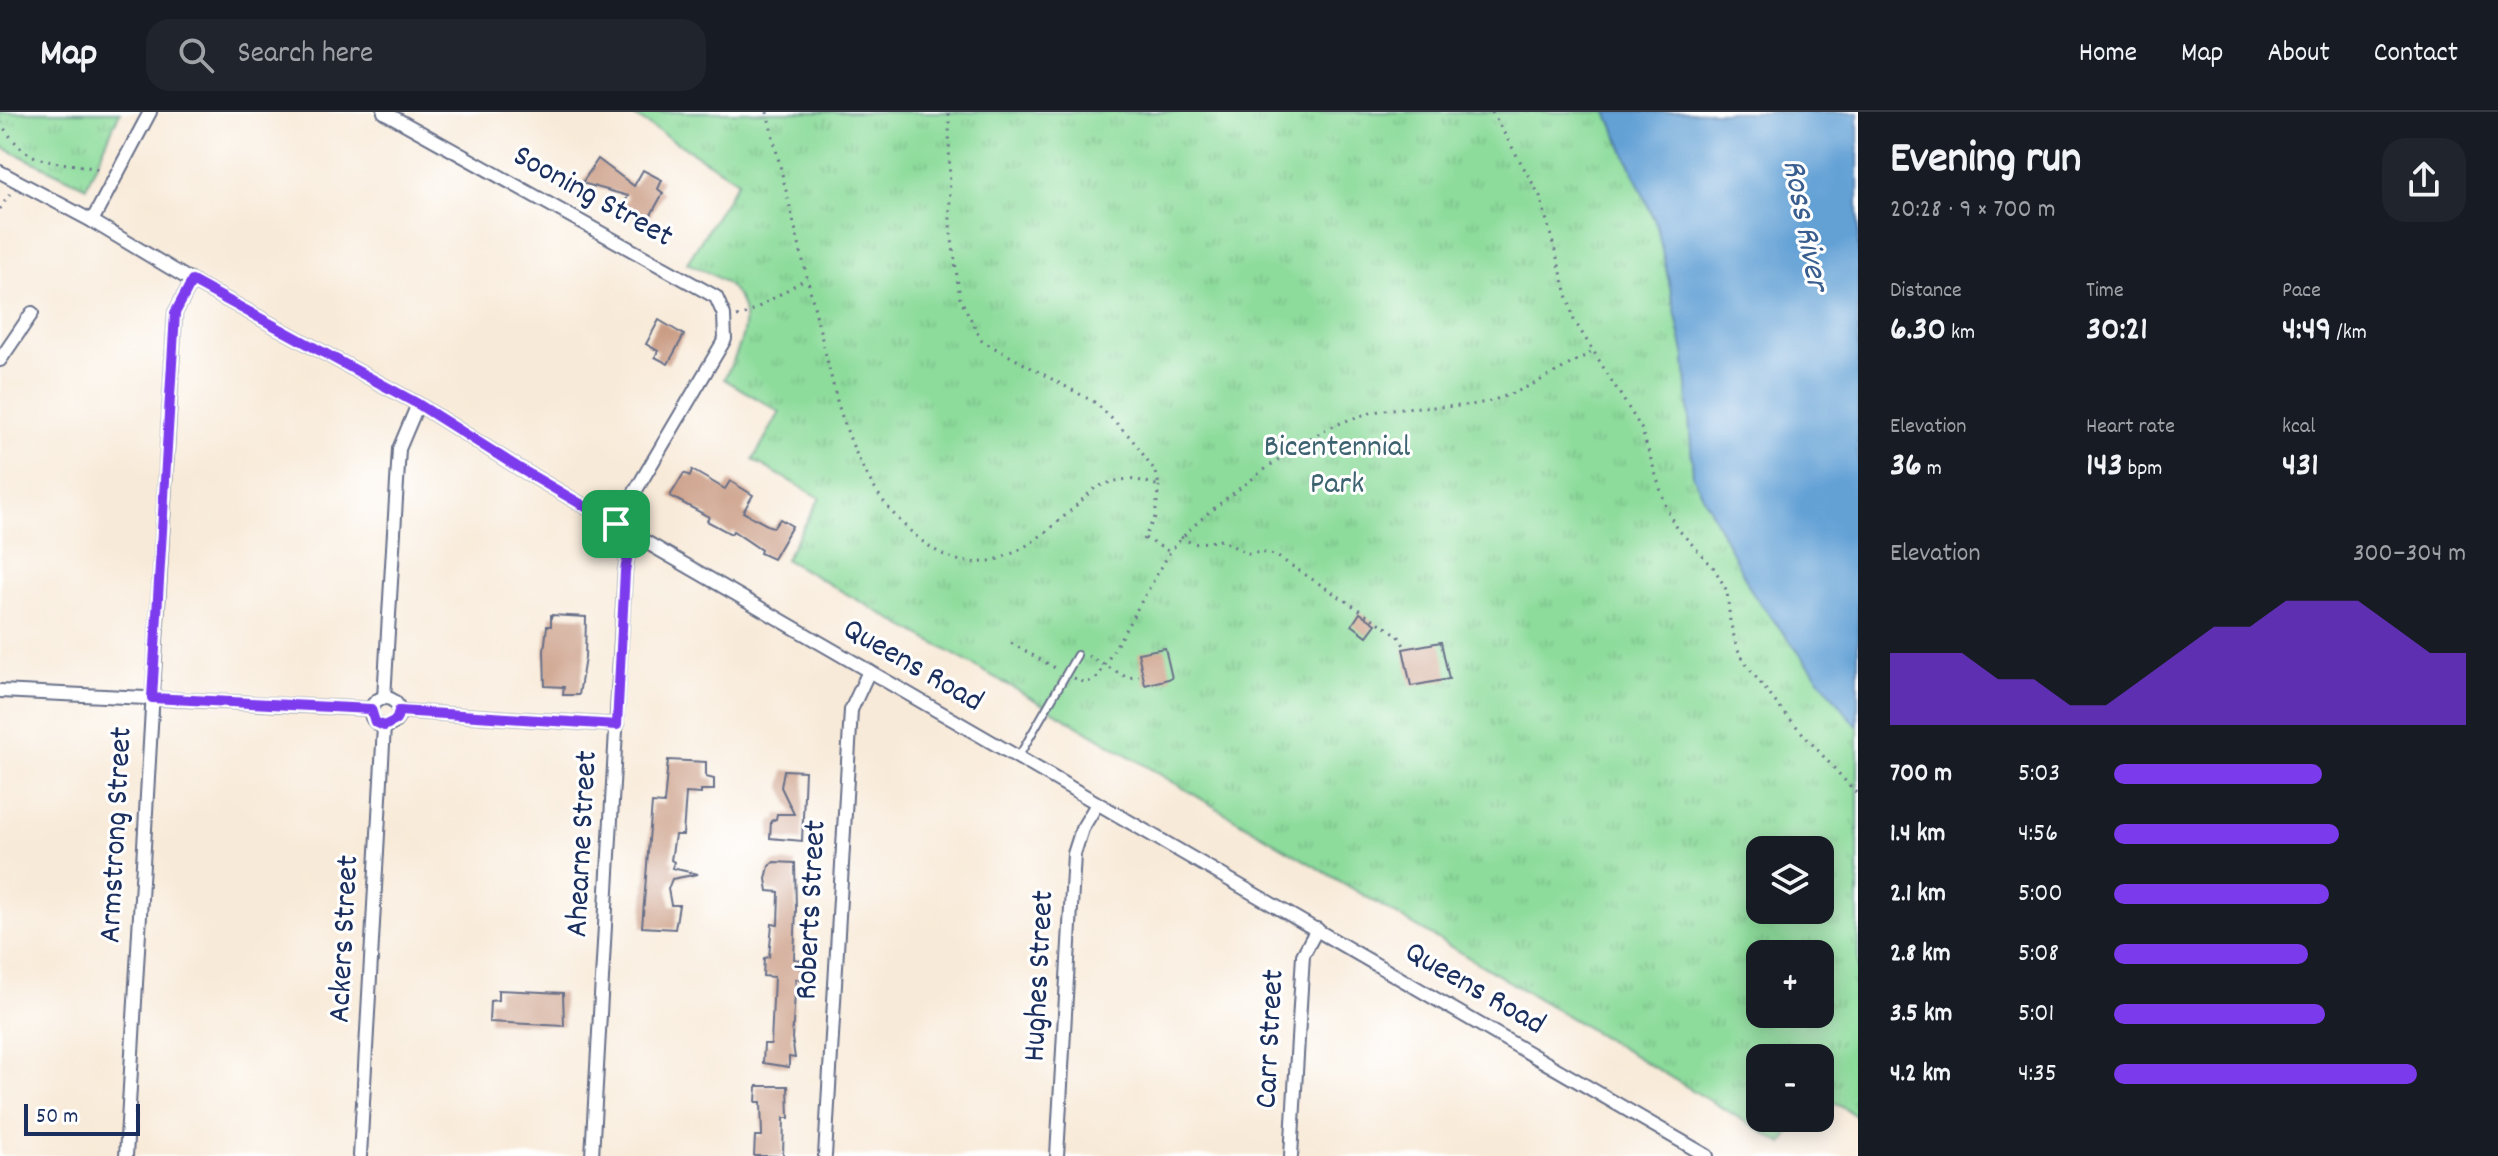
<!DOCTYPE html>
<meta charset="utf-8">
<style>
body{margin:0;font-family:Dekko,sans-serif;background:#20242c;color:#f1f3f6;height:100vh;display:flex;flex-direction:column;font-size:30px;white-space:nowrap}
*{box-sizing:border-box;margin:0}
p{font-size:26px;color:#9ea1a6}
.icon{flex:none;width:44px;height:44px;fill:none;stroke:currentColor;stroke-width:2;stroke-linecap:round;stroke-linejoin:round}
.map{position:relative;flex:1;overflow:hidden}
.sheet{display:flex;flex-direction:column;background:#171b24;width:640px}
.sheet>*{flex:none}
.controls{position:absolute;left:1746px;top:724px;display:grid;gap:16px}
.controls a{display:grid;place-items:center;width:88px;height:88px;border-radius:16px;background:#171b24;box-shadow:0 4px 20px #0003;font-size:40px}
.scale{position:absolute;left:24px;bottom:20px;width:116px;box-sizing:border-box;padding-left:8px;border:4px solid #1b2f5e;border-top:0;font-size:22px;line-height:28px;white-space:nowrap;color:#1b2f5e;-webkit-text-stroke:6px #fff;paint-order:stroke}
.pin{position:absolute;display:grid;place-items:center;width:68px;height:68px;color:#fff;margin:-34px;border-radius:16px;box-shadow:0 4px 12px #0006}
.round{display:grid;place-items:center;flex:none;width:84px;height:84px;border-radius:24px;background:#20242c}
.head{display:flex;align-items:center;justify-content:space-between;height:136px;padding:0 32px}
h1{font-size:44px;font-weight:800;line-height:60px}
.metrics{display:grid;grid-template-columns:repeat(3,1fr);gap:12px;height:136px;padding:8px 32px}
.metrics div{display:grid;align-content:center}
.metrics b{font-size:34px;font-weight:800}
.metrics small{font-size:22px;font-weight:400}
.metrics p{font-size:22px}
.chart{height:224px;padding:16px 32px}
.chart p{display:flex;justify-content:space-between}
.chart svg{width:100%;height:144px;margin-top:8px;fill:#7c3aed;opacity:.7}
ul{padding:0 32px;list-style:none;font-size:26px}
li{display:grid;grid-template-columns:128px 96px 1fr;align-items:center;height:60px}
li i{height:20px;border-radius:10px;background:#7c3aed}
header{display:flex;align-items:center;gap:48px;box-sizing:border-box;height:112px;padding:0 40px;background:#171b24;border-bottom:2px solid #363941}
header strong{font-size:38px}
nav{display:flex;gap:44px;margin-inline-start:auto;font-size:28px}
.search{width:560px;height:72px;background:#20242c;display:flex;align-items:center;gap:20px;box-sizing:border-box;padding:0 28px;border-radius:24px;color:#9ea1a6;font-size:30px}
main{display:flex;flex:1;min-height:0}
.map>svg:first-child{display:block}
</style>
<header>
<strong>Map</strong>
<div class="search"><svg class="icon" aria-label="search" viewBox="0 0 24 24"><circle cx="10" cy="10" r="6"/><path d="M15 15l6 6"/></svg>Search here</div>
<nav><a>Home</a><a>Map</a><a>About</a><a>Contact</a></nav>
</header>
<main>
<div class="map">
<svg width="1858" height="1044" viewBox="0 0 1858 1044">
<defs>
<pattern id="park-tufts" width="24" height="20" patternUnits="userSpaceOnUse" patternTransform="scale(2)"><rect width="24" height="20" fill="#8ddc9b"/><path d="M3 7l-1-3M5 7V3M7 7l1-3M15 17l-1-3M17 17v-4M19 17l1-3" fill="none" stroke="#79bd88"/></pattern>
</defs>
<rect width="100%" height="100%" fill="#fff"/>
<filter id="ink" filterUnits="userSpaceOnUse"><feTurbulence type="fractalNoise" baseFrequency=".0125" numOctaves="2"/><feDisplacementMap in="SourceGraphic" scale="16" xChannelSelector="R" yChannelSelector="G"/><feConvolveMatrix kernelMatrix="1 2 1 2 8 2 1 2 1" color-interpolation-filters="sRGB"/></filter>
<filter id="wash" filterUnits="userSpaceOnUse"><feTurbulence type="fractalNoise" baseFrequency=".006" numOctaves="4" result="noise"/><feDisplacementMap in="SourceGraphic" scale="32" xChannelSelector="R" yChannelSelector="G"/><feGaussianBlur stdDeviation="1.8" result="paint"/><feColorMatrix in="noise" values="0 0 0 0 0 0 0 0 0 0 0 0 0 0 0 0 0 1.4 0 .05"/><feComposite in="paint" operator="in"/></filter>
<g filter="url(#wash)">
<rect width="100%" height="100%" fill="#f8ead8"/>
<g fill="url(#park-tufts)" stroke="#54867c" stroke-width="2" fill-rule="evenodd">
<polygon points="0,0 120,0 86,75 0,34"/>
<path d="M628 0H1607L1657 114 1685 245 1693 364 1851 607 1858 613V1005L1820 982V946H1760V1006H1799L1783 1032 1033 587 785 447 820 386 753 348 780 300 724 267C741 234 761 194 721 168 711 161 698 156 687 151L738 69ZM1760 738H1820V798H1760ZM1760 842H1820V902H1760Z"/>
</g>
<polygon fill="#63a1d5" stroke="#3f689a" stroke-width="2" points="1607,0 1858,0 1858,613 1851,607 1753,482 1693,364 1685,245 1657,114"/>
<g id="blocks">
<g fill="#cb9d85">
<polygon points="598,47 634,74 643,58 662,68 658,77 663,81 647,110 634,102 635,99 624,92 628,84 582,71"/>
<polygon points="659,208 684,223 668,252 655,245 658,239 646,232"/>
<polygon points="692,358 725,377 730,369 753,383 743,400 769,414 774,415 780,407 792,414 773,447 760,441 761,438 733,419 731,422 707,409 709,405 670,384 684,361 690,364"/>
<polygon points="1360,501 1376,512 1367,524 1352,513"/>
<polygon points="551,503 586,505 585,546 579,583 563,583 564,575 545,574 544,539 547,514 551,514"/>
<polygon points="1441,530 1449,567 1411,574 1403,537"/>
<polygon points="1165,536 1172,566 1145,573 1138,541"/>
<polygon points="668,648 706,650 706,665 714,667 714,678 701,678 701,682 686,681 683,723 675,723 671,748 674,750 672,756 698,762 672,767 668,777 671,793 679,793 675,817 642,815 652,691 664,692"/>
<polygon points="784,658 805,659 802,729 770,726 771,709 776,707 777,702 794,702 781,675"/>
<polygon points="774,750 795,751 796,797 794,847 803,849 802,868 796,867 792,926 795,946 789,945 789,955 763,951 764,932 771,932 774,865 763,864 764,846 769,845 772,812 778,813 779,780 768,779 766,767 769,754"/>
<polygon points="498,878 563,881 564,914 489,910 490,889 498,888"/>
<polygon points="757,974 788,974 789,1006 784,1006 783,1044 754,1044 755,1024 762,1024 761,990 756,990"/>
</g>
</g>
</g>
<g filter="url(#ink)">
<use href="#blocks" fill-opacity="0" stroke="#687089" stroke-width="2"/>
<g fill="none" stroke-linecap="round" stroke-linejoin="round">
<g stroke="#687089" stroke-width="10">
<polyline id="lane" points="1019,644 1077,543"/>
</g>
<g stroke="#687089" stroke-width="16">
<g id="street">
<polyline points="384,0 716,185 724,203 725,227 616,412"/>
<polyline points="0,60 92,109 192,169 418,292 519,356 639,426 1707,1044"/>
<polyline points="92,109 150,0"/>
<polyline points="0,248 32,201"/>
<polyline points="0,579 371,597"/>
<polyline points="384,586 399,337 418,292"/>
<circle cx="385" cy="600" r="14"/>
<polyline points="399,599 617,613"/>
<polyline points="126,1044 175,201 192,169"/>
<polyline points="360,1044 384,614"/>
<polyline points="592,1044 625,459 628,442 639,426"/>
<polyline points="825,1044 851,598 869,559"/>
<polyline points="1057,1044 1074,742 1082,717 1097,692"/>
<polyline points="1291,1044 1303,843 1317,817"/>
</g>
</g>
<g stroke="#687089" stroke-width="3" stroke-dasharray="2 6" stroke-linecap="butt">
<path d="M767 0 837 289C855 347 877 395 926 432 945 446 966 454 990 449 1031 440 1065 403 1095 376 1121 365 1133 365 1159 374L1156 360 1131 326 1096 291 982 229 960 186 950 113 949 0"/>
<polyline points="1492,0 1540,84 1574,208 1641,316 1666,395 1675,414 1714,456 1727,479 1730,509 1737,536 1748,555 1780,596 1858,683"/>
<path d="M0 10C33 62 54 44 103 59"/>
<polyline points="0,97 11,80"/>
<polyline points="737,205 745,203 807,166"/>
<polyline points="1181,425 1193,432 1221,428 1248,442 1260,440 1275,443 1398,523 1406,537"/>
<polyline points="1145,426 1170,440"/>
<polyline points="1143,428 1155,405 1159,374"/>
<polyline points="1011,531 1057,557"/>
<polyline points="1088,544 1128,566 1139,564"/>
<path d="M1074 566 1086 571 1098 565 1170 440C1193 410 1222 390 1252 367 1288 340 1322 314 1367 302 1400 292 1436 297 1470 293 1514 287 1553 261 1592 240"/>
</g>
<use href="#lane" stroke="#fff" stroke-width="6"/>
<use href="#street" stroke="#fff" stroke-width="12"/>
</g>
</g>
<g fill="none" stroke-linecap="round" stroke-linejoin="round" filter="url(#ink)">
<g stroke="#fff" stroke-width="16">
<polygon id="route" points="192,169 418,292 519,356 639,426 628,442 625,459 617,613 399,599 396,608 384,614 375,610 371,597 152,586 175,201"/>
</g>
<use href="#route" stroke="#7c3aed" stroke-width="10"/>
</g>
<g text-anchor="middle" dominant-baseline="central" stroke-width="6" stroke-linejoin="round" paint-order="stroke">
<g font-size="32" fill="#1b2f5e" stroke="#fff">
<text transform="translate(592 86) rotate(29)">Sooning Street</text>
<text transform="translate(912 555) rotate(30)">Queens Road</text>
<text transform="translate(118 723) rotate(-87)">Armstrong Street</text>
<text transform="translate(584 732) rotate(-87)">Ahearne Street</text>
<text transform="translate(813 798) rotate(-87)">Roberts Street</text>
<text transform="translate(346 827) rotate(-87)">Ackers Street</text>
<text transform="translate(1041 864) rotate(-87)">Hughes Street</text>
<text transform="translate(1474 878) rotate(30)">Queens Road</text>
<text transform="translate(1272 927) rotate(-87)">Carr Street</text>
</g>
<g font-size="32" fill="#3d6370" stroke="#fff">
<text x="1337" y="337">Bicentennial<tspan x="1337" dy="37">Park</tspan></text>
</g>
<g font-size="34" font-style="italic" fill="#385d8e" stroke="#fff">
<text transform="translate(1803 113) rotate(79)">Ross River</text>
</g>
</g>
</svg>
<div class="controls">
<a><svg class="icon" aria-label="layers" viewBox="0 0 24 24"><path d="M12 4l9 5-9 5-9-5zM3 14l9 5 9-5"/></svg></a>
<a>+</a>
<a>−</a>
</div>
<div class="scale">50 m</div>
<div class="pin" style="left:616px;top:412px;background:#1e9e55"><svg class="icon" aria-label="arrive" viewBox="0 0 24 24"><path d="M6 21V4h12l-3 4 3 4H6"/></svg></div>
</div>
<section class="sheet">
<div class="head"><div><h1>Evening run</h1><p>20:28 · 9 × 700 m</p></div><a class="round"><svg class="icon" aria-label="share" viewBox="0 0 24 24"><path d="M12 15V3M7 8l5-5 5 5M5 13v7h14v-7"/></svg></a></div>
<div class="metrics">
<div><p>Distance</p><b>6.30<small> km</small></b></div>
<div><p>Time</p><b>30:21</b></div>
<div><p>Pace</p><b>4:49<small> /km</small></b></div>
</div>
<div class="metrics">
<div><p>Elevation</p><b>36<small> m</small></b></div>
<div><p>Heart rate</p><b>143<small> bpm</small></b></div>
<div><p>kcal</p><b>431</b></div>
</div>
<div class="chart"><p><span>Elevation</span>300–304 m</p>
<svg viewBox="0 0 160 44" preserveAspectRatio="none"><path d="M0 44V22L10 22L20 22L30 30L40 30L50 38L60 38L70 30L80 22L90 14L100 14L110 6L120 6L130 6L140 14L150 22L160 22V44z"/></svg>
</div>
<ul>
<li><b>700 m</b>5:03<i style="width:59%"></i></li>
<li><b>1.4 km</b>4:56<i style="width:64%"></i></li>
<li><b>2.1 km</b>5:00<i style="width:61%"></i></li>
<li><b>2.8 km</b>5:08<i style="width:55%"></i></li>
<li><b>3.5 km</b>5:01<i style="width:60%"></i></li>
<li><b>4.2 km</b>4:35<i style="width:86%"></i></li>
</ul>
</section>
</main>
